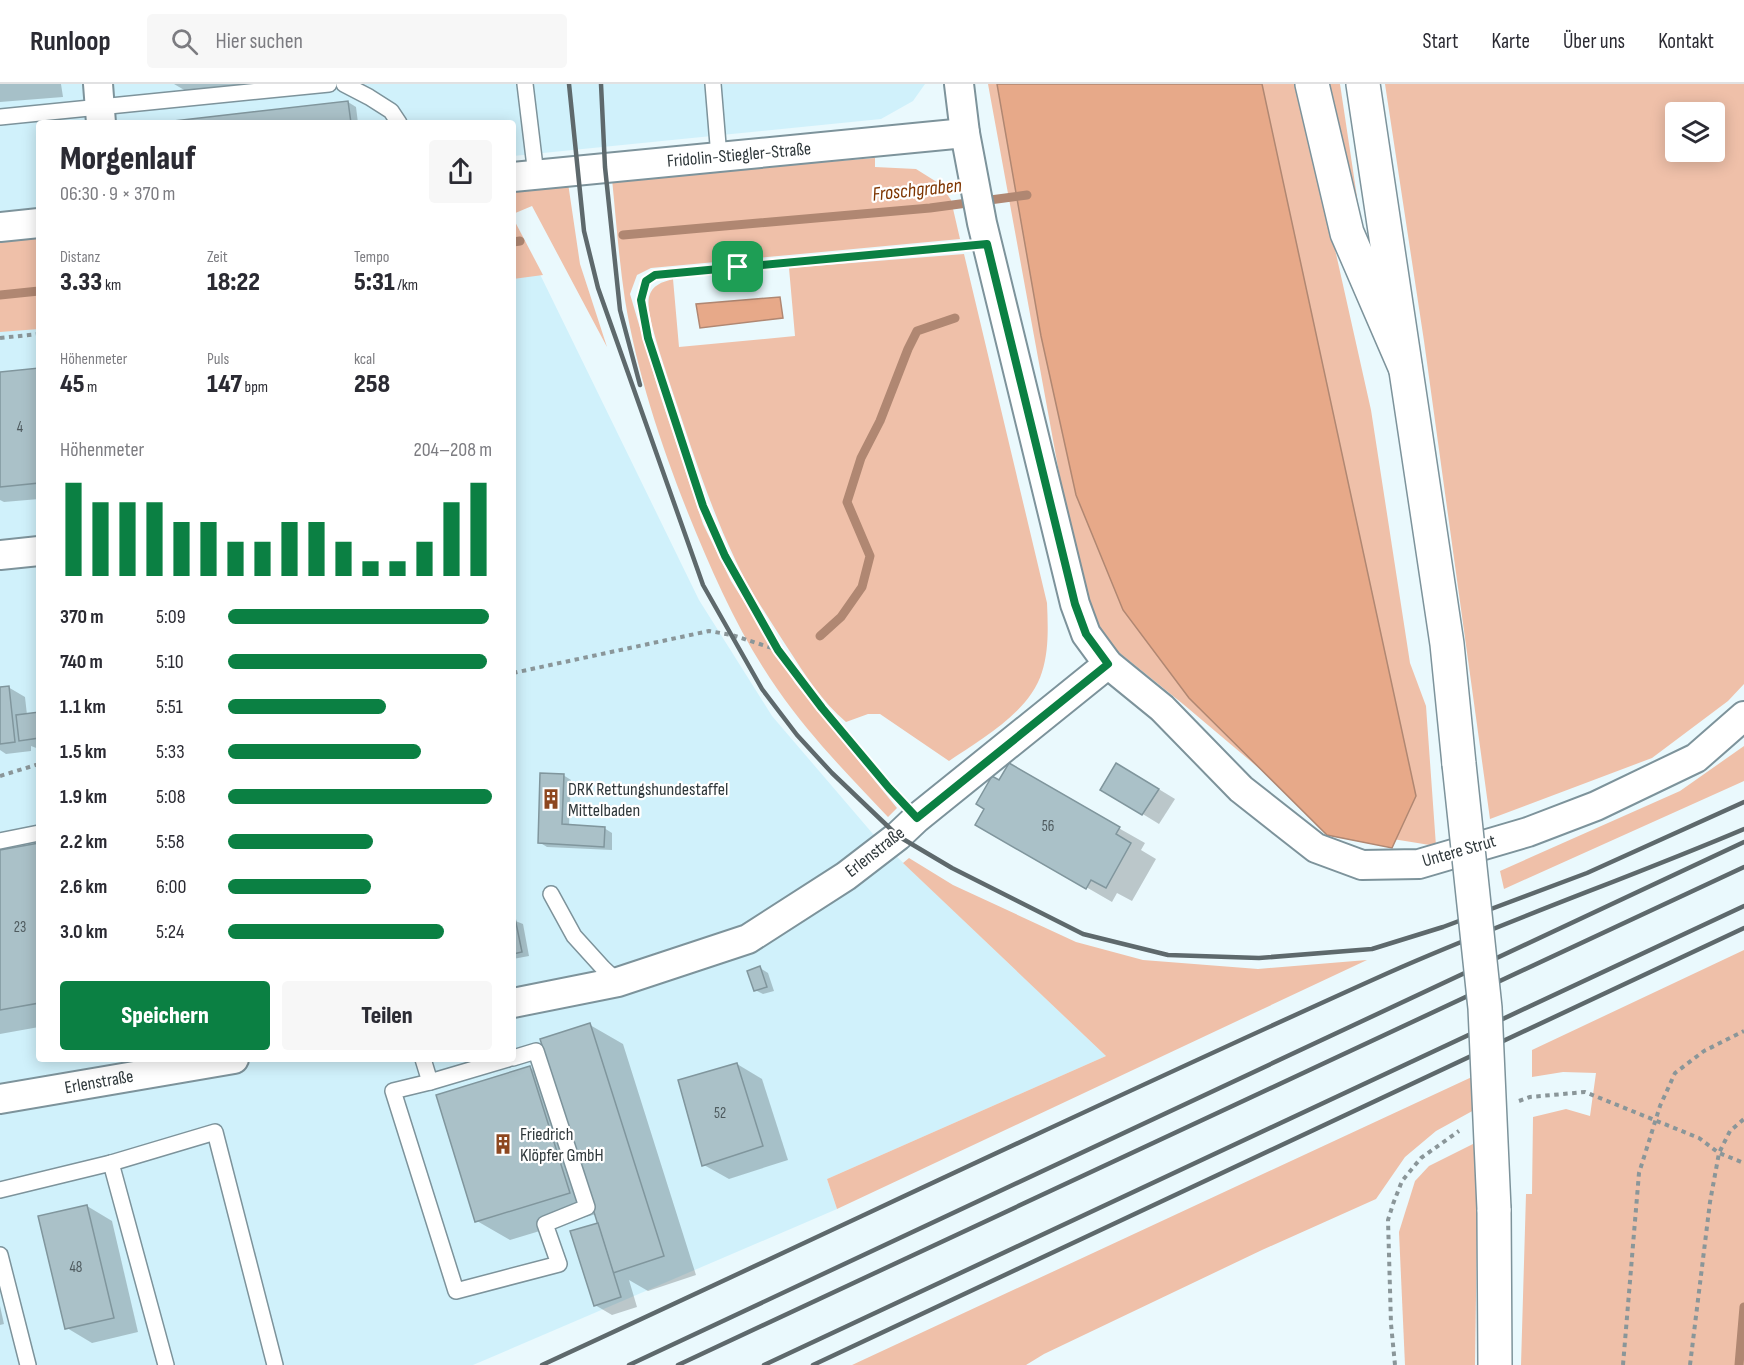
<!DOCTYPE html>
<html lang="de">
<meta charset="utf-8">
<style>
body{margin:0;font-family:"Sofia Sans Condensed",sans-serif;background:#f7f7f7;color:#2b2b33;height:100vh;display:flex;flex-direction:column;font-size:22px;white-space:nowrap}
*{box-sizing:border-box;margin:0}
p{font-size:20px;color:#7c7c81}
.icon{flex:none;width:33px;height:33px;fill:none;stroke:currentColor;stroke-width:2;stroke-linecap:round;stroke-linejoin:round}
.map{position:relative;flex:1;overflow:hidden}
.panel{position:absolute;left:36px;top:36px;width:480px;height:942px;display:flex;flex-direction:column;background:#fff;border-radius:6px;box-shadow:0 3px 15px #0003}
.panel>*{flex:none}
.fabs{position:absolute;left:1665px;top:18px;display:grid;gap:12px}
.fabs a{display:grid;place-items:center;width:60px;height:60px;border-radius:6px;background:#fff;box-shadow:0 3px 15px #0003;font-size:30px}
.pin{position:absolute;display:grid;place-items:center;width:51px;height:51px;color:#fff;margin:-26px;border-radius:12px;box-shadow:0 3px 9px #0006}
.round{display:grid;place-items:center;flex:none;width:63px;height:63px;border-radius:6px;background:#f7f7f7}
.head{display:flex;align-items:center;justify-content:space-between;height:102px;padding:0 24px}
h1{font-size:33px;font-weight:800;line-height:45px}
.stats{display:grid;grid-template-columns:repeat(3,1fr);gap:9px;height:102px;padding:6px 24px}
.stats div{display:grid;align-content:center}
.stats b{font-size:26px;font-weight:800}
.stats small{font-size:16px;font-weight:400}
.stats p{font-size:16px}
.chart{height:168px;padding:12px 24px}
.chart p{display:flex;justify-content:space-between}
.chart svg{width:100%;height:108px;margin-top:6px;stroke:#0b8043;stroke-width:6}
.action{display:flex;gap:12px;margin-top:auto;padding:12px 24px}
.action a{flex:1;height:69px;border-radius:6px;background:#0b8043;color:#fff;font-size:24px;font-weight:800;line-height:69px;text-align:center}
.action a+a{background:#f7f7f7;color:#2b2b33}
ul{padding:0 24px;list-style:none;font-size:20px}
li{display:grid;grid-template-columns:96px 72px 1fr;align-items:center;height:45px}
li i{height:15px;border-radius:8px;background:#0b8043}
header{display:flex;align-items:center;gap:36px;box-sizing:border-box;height:84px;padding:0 30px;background:#fff;border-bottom:2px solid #e1e1e2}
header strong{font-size:28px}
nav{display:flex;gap:33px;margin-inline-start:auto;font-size:21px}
.search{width:420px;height:54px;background:#f7f7f7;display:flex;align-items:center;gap:15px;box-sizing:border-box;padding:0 21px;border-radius:6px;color:#7c7c81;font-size:22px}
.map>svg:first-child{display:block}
</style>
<header>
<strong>Runloop</strong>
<div class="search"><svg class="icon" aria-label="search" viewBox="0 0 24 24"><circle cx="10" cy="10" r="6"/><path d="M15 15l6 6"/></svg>Hier suchen</div>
<nav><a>Start</a><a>Karte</a><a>Über uns</a><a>Kontakt</a></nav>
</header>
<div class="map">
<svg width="1744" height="1281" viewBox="0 0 1744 1281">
<rect width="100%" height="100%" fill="#eaf9fd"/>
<polygon fill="#d0f1fb" points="0,0 925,0 913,17 881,35 513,72 513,39 39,39 39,975 513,975 513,135 699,516 772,632 873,750 1106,972 827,1095 837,1125 473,1281 0,1281"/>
<g fill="#efc0a9" fill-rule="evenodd">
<polygon points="988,0 1298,0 1371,326 1410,579 1426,622 1436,762 1331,745 1183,620 1116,566 1095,538 1066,427"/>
<polygon points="1329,0 1340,0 1363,153"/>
<path d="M1385 0H1744V600L1728 617 1652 674 1490 735 1424 257ZM1676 28H1714V68H1676Z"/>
<path d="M875 74V83L916 85 940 100 951 116 960 155 651 184 637 191 630 210 658 305 703 440 731 497 795 599 897 724 888 733C849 692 810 652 778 606 740 552 713 491 688 429 661 361 637 289 625 216 619 176 616 135 612 95Z"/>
<polygon points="568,99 580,180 607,263 532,122 513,130 513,104"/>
<polygon points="513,134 543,191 513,195"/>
<polygon points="39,152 39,245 0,248 0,155"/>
<path d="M964 170 1047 519C1048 542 1049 566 1042 588 1030 628 981 655 949 677L880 630H868L846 638C822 618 804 589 787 563 769 535 747 502 734 473 707 416 689 356 669 297 664 280 645 229 649 213 652 201 662 198 673 195L679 263 795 252 789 184Z"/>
<polygon points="1744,662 1744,697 1504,805 1500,787 1680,707"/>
<polygon points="909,774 953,801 1076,858 1143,876 1258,885 1367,876 837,1125 827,1095 1106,972 903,779"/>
<polygon points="1744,866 1744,1281 1521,1281 1526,1110 1532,1110 1533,1033 1566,1025 1590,1032 1596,989 1563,988 1532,993 1532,966"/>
<polygon points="1474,992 1476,1025 1436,1047 1405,1073 1376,1115 1262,1166 1044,1270 1026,1281 852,1281"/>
<polygon points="1477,1058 1477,1142 1475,1281 1405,1281 1399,1148 1415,1097 1429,1082"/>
</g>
<g fill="#e7a989" stroke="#b08772" stroke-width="1.5">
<polygon points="997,0 1262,0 1416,712 1392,764 1327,751 1189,614 1123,526 1076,411 1041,252"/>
<polygon points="780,213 783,234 700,244 696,220"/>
</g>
<g fill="#0003">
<polygon points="0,0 61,0 63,13 0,18"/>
<polygon points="174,0 249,0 186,7"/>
<polygon points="348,18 356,23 358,39 169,39"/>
<polygon points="39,286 39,415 4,418 0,416 0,290"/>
<polygon points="8,603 25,613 27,631 39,629 39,665 31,662 31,667 6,670 0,666 0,604"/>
<polygon points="1009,682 1145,759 1141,766 1156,775 1132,817 1117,809 1112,818 977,740"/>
<polygon points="1134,690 1175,715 1159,740 1102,705"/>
<polygon points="563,691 571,696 569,742 604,744 612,749 612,766 547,763 539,758"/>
<polygon points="39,760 39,943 0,950 0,768"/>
<polygon points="513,836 523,840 529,872 513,875"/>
<polygon points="760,884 768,889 774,907 763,910 755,906"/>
<polygon points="590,941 623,960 696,1191 648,1207 629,1196 637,1223 612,1231 595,1221 600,1139 596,1130 510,1156 477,1137 530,984 555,998"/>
<polygon points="737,980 762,995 788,1076 729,1095 704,1081"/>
<polygon points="87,1122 112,1137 138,1248 92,1259 67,1244"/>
<polygon points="0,1222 4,1240 0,1241"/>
</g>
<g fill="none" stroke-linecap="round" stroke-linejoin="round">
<g stroke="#b08772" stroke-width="9">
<polyline points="623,151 930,124 1027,111"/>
<polyline points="513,158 520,157"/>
<polyline points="0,211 39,207"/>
<polyline points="820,552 841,533 862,503 870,472 847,418 861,374 880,337 908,265 917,247 955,234"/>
<polyline points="1739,1281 1744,1223"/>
</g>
</g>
<g fill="#aac1c8" stroke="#80969d" stroke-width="1.5">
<polygon points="348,17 351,39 156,39"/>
<polygon points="39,284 39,399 0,403 0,288"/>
<polygon points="9,602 15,658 0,660 0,603"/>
<polygon points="39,628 39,654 19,657 16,631"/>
<polygon points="1009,679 1120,743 1116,750 1131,759 1106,804 1091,796 1086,805 975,741 984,725 976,720 992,692 999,696"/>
<polygon points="1116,679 1159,705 1142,731 1100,706"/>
<polygon points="540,689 564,690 562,740 605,743 604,763 538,759"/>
<polygon points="39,759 39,919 0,926 0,766"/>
<polygon points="515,834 522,868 513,870 513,835"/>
<polygon points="760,882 767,903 754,907 747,887"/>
<polygon points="590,939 664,1172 613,1189 540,955"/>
<polygon points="737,979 763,1062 702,1082 678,996"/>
<polygon points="530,982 570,1109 475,1138 436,1011"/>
<polygon points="87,1121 114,1234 65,1245 38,1132"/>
<polygon points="598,1139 621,1213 594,1222 570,1147"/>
</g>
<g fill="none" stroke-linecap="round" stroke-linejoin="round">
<g stroke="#7d939b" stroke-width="18">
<g id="service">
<polyline points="344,0 369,13 391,27 399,39"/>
<polyline points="525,0 536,91"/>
<polyline points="713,0 719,73"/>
<polyline points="0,33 329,0"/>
<polyline points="0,757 39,749"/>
<polyline points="551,810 574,852 603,884 618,898"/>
<polyline points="423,975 430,998 393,1007 456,1207 559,1180 545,1140 587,1123 536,967 513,974"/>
<polyline points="430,998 508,975"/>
<polyline points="111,1079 215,1048 275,1281"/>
<polyline points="0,1106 111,1079 166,1281"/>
<polyline points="0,1171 28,1281"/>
</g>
</g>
<g stroke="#7d939b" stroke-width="32">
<g id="minor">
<polyline points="98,0 101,39"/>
<polyline points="959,0 965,49 982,139 1075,520 1086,550 1108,580 1162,624 1241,705 1316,764 1362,781 1419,780 1528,748 1596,722 1696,674 1744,632"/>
<polyline points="513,93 965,49"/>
<polyline points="0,143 39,139"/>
<polyline points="0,471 39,467"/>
<polyline points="513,919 618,898 748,855 846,792 898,752 917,734 1108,580"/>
<polyline points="0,1015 234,975"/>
</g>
</g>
<g stroke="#7d939b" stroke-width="36">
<g id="secondary">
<polyline points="1363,0 1447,560 1459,680"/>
<polyline points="1494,1125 1495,1281"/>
</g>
</g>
<g stroke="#7d939b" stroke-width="36">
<polyline id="primary" points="1312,0 1347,149 1405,283"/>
</g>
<g stroke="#8a9699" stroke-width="4" stroke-dasharray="4.5 4.5" stroke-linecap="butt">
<polyline points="513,203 514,203"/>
<polyline points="0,254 39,250"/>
<polyline points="513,589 709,547 732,551 778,566"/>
<polyline points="0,692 39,680"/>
<polyline points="897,714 822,624 778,566 725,472 703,422 648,254 641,216 646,197 655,191 960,162"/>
<polyline points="1519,1017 1530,1013 1585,1008 1699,1054 1719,1069 1744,1079"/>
<polyline points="1395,1281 1391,1240 1388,1136 1393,1120 1402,1097 1421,1074 1459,1047"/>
<polyline points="1623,1281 1639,1089 1660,1022 1675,989 1704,967 1744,947"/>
<polyline points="1690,1281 1710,1118 1719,1069 1730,1047 1744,1035"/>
</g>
<use href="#service" stroke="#fff" stroke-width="15"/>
<use href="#minor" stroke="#fff" stroke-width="28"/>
<use href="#secondary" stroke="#fff" stroke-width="33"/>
<use href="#primary" stroke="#fff" stroke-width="33"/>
<g stroke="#5e696c" stroke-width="4.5">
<polyline points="569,0 584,147 598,204 703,501 762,605 797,651 832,689 898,752 952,784 1083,850 1168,871 1259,874 1372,865 1443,843 1587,789 1744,718"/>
<polyline points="601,0 605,83 620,226 640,301"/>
<path d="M542 1281C824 1151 1105 1016 1388 889 1505 837 1626 795 1744 745"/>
<polyline points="629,1281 1744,758"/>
<polyline points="678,1281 1744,783"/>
<polyline points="764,1281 1744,822"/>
<polyline points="813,1281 1744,844"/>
</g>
<g stroke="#7d939b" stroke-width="36" stroke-linecap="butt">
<polyline id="secondary-bridge" points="1459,680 1485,924 1494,1125"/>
</g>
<use href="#secondary-bridge" stroke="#fff" stroke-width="33"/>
</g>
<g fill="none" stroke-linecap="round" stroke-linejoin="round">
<g stroke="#fff" stroke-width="12">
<polygon id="route" points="987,160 1075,520 1086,550 1108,580 917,734 889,704 822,624 778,566 725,472 703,422 648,254 641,216 646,197 655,191"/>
</g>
<use href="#route" stroke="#0b8043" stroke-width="8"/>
</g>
<defs>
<g id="building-bare" transform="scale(1.62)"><path d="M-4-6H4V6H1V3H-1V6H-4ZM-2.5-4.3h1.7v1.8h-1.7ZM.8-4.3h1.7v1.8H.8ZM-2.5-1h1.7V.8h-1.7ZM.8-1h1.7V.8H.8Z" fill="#8d471f" stroke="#fff" stroke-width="2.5" paint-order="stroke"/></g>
</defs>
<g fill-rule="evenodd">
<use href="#building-bare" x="551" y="715"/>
<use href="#building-bare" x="503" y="1060"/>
</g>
<g text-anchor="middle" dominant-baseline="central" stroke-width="4.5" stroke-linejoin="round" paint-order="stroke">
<g font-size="15" fill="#4e5a5e">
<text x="20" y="343">4</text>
<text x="1048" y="742">56</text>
<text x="20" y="843">23</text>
<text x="720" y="1029">52</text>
<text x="76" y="1183">48</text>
</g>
<g font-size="18" fill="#2f383b" stroke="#fff">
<text transform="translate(739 71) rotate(-5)">Fridolin-Stiegler-Straße</text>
<text transform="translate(1459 767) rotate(-16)">Untere Strut</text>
<text transform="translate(875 768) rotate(-38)">Erlenstraße</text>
<text transform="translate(99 998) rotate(-10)">Erlenstraße</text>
</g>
<g font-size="18" fill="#2f383b" stroke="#fff" text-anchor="start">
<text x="568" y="705">DRK Rettungshundestaffel<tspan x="568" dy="21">Mittelbaden</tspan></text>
<text x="520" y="1050">Friedrich<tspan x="520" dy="21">Klöpfer GmbH</tspan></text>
</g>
<g font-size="20" font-style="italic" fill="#7e3500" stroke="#fff">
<text transform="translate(917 106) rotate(-6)">Froschgraben</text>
</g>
</g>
</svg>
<div class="fabs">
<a><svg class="icon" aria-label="layers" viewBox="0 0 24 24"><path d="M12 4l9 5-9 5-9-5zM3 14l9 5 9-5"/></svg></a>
</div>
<div class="pin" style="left:738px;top:183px;background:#1e9e55"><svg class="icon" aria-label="arrive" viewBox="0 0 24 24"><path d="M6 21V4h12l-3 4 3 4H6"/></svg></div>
<section class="panel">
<div class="head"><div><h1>Morgenlauf</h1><p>06:30 · 9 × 370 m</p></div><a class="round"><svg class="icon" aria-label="share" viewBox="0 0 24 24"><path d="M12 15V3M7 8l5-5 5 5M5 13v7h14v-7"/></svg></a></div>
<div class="stats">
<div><p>Distanz</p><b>3.33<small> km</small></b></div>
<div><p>Zeit</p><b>18:22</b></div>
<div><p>Tempo</p><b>5:31<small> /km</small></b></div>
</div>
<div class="stats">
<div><p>Höhenmeter</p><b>45<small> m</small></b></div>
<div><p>Puls</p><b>147<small> bpm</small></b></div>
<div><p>kcal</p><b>258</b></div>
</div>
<div class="chart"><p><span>Höhenmeter</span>204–208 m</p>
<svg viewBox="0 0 160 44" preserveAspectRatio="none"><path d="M5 44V6M15 44V14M25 44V14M35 44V14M45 44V22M55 44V22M65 44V30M75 44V30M85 44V22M95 44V22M105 44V30M115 44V38M125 44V38M135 44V30M145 44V14M155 44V6"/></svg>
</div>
<ul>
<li><b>370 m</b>5:09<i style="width:99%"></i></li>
<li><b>740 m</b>5:10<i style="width:98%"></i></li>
<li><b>1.1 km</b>5:51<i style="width:60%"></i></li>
<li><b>1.5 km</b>5:33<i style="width:73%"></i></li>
<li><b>1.9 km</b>5:08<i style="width:100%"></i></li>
<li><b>2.2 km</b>5:58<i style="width:55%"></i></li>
<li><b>2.6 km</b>6:00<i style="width:54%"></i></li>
<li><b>3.0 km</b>5:24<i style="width:82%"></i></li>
</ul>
<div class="action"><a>Speichern</a><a>Teilen</a></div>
</section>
</div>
